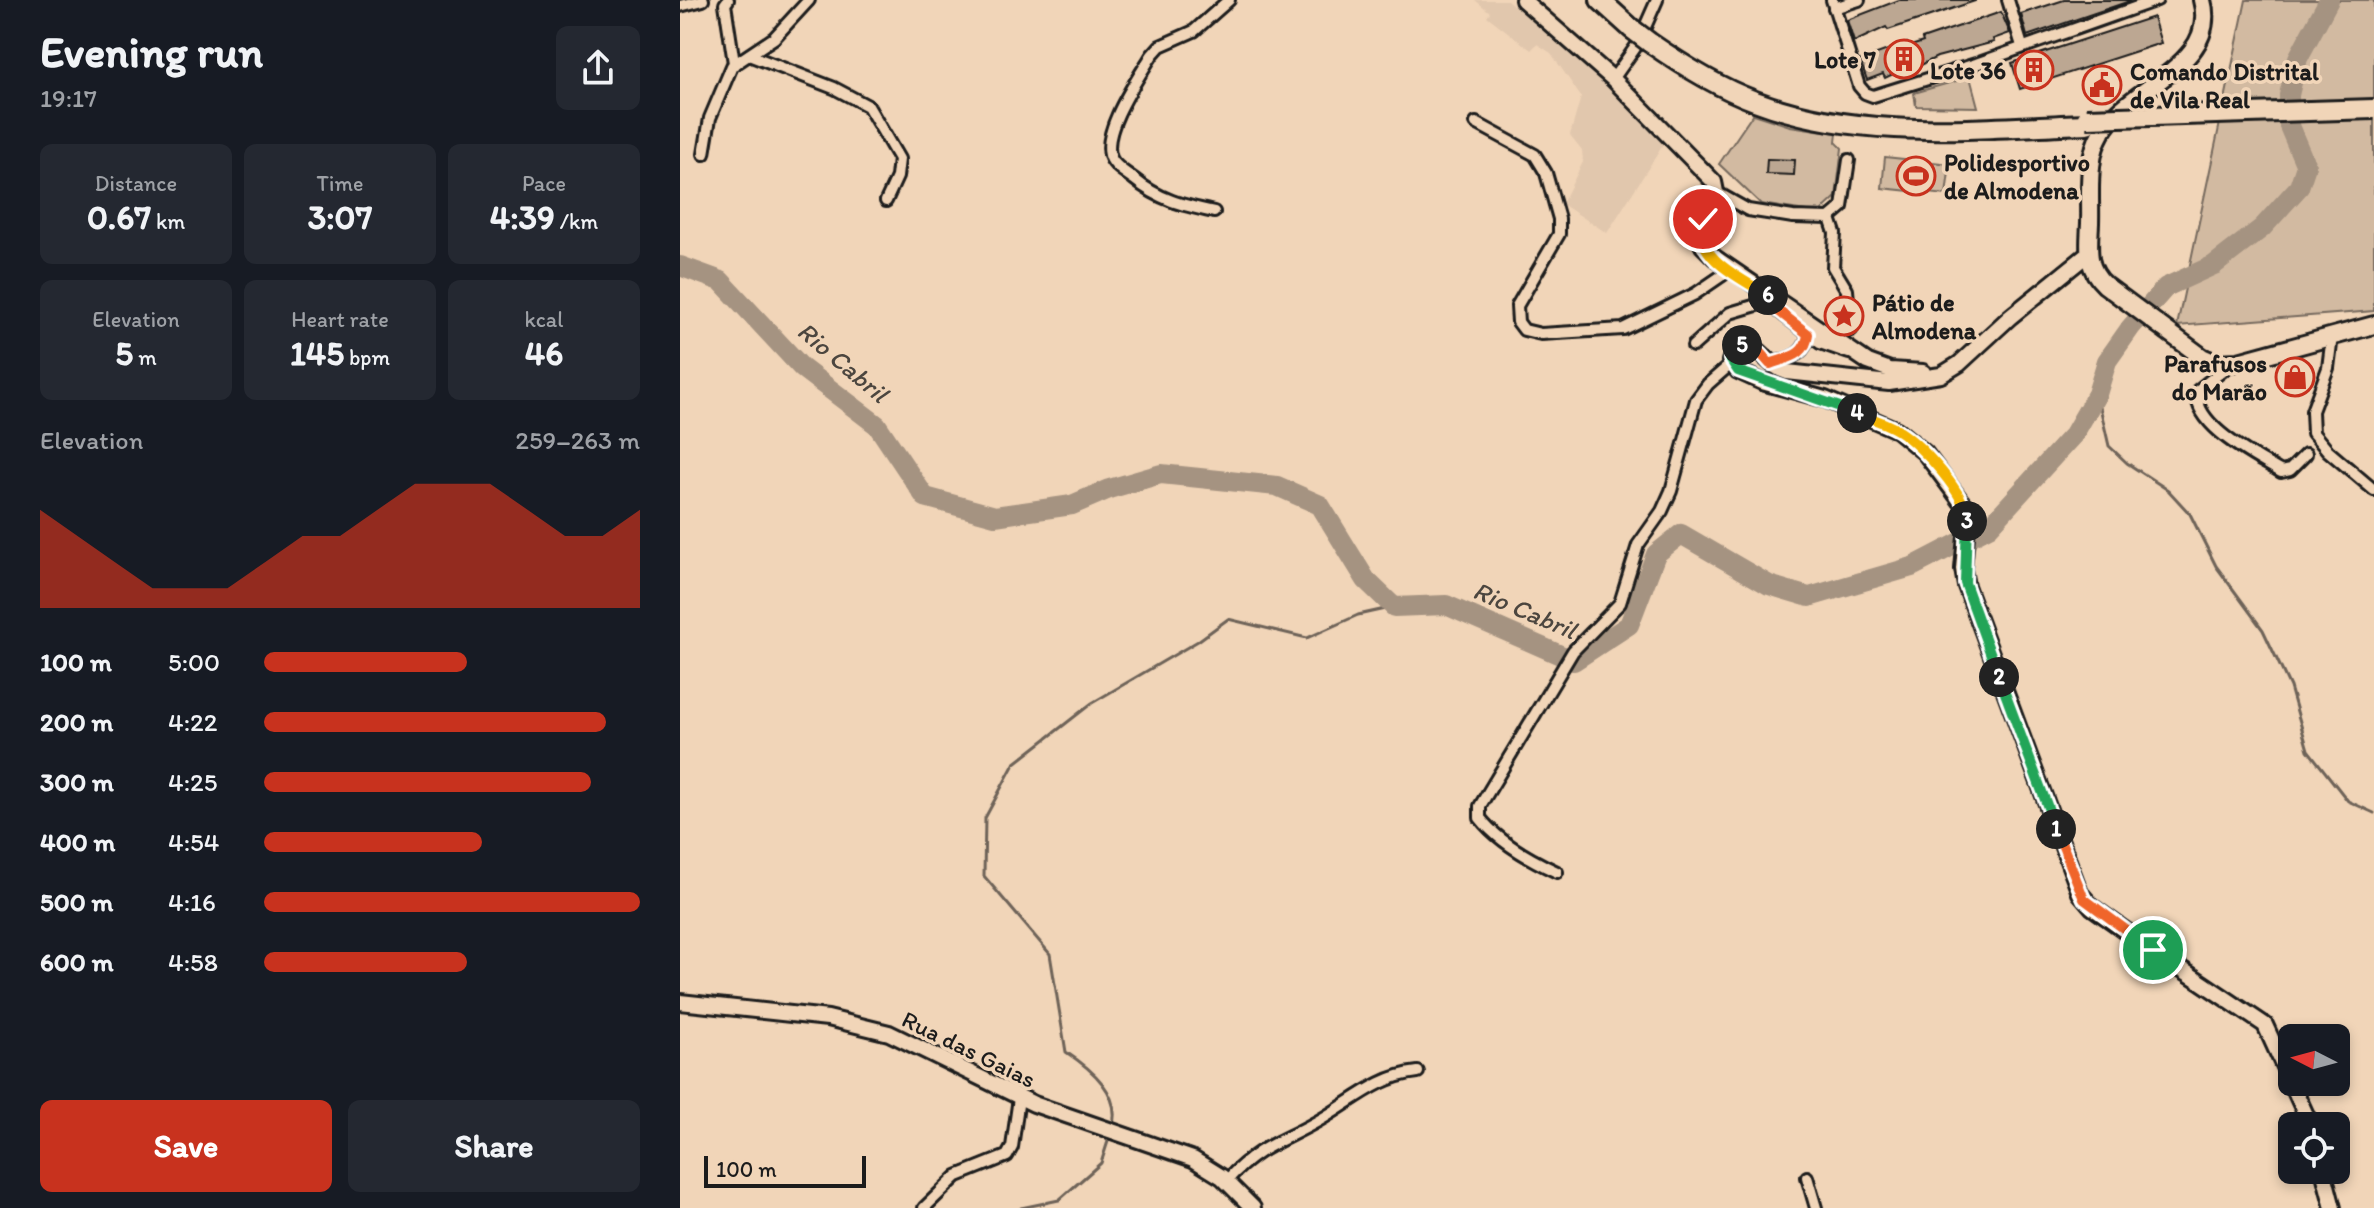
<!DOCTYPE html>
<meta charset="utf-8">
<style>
body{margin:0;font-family:Itim,sans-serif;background:#242831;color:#f1f3f6;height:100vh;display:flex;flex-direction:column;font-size:30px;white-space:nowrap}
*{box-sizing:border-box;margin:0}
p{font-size:26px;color:#9ea1a6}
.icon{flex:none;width:44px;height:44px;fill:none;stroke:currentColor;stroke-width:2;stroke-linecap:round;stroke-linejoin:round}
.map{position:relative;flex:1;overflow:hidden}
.side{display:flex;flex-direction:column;background:#171b24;width:680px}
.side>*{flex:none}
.needle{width:52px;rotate:276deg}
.buttons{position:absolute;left:1598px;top:1024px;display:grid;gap:16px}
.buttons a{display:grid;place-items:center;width:72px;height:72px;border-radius:12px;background:#171b24;box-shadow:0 4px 12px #0003;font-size:40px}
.scale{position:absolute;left:24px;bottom:20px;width:162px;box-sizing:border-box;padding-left:8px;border:4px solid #1c1c1c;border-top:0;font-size:22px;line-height:28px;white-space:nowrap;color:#1c1c1c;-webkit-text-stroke:6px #f1d5b8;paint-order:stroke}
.pin{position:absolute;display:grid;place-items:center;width:68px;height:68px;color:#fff;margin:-34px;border:4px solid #fff;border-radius:50%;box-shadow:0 2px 8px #0007}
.km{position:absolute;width:40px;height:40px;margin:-20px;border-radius:50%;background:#222;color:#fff;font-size:22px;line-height:40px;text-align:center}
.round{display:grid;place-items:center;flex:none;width:84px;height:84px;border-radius:12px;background:#242831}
.overview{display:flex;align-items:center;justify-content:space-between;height:136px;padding:0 40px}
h1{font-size:44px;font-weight:700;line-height:60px}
.stats{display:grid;grid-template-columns:repeat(3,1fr);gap:12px;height:136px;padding:8px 40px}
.stats div{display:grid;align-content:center;border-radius:12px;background:#242831;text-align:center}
.stats b{font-size:34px;font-weight:700}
.stats small{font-size:22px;font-weight:400}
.stats p{font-size:22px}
.chart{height:224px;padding:16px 40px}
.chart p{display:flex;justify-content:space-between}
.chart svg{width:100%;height:144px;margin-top:8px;fill:#c8321e;opacity:.7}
.cta{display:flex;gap:16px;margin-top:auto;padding:16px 40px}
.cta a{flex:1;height:92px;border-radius:12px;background:#c8321e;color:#fff;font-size:32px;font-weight:700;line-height:92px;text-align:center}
.cta a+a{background:#242831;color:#f1f3f6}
ul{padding:0 40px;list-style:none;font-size:26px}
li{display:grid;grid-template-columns:128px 96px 1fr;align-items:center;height:60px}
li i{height:20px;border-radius:10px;background:#c8321e}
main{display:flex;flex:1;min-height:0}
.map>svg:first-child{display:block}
</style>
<main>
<section class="side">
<div class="overview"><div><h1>Evening run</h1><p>19:17</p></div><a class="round"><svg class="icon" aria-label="share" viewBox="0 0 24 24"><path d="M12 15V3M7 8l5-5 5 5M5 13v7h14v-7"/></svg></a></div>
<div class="stats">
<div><p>Distance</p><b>0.67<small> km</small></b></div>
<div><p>Time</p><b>3:07</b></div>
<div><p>Pace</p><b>4:39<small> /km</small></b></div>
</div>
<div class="stats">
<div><p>Elevation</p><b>5<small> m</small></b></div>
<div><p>Heart rate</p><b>145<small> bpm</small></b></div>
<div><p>kcal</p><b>46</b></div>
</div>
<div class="chart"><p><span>Elevation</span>259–263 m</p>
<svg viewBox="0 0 160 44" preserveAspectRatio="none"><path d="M0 44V14L10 22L20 30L30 38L40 38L50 38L60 30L70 22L80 22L90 14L100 6L110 6L120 6L130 14L140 22L150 22L160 14V44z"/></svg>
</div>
<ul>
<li><b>100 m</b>5:00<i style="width:54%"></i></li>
<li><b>200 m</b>4:22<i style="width:91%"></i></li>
<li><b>300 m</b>4:25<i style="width:87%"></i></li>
<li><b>400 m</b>4:54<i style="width:58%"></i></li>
<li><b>500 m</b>4:16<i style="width:100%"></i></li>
<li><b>600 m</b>4:58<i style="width:54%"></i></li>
</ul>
<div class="cta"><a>Save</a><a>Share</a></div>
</section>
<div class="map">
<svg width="1694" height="1208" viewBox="0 0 1694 1208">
<rect width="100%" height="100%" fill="#f1d5b8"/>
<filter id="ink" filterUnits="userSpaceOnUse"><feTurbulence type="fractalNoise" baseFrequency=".0125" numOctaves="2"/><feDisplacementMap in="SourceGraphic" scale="16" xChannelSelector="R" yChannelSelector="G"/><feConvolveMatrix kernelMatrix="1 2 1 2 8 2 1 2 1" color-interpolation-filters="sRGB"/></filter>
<g filter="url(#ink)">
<polygon fill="#e1c7ad" points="795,0 827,0 928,85 985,142 927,233 882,204 903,162 902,150 890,135 901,97 871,53 857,44 851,50 807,16 810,12"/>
<g fill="#d2baa1" stroke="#776b5e" stroke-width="2">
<polygon points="1566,0 1694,0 1694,311 1497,326"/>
<polygon points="1290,77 1298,107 1236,106 1234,93"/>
<polygon points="1073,114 1110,126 1157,133 1156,142 1162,148 1156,197 1139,213 1081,204 1039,164"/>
<polygon points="1205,157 1270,164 1266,195 1202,188"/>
</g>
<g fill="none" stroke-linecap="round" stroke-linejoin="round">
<g stroke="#6e6359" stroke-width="3">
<polyline points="1417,394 1429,446 1447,463 1488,490 1510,514 1536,566 1583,630 1610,687 1628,750 1668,801 1694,813"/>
<path d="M432 1128C443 1094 410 1068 386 1052L370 954 304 876 305 818 334 764 412 703 518 641 548 619 627 638 678 615 714 607"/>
<polyline points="341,1208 379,1200 421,1163 430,1135"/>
</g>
<polyline stroke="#a59381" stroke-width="20" points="0,266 41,281 122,368 197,425 245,497 315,516 392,505 429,489 481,474 597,486 640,505 686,580 714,607 766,605 894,661 949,625 976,554 1001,534 1089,585 1129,597 1232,567 1309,527 1394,434 1417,394 1427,361 1451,327 1486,287 1534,265 1582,228 1619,187 1626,166 1609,126 1609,95 1618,58 1649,0"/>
</g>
<g fill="#bca792" stroke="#1c1c1c" stroke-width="2">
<polygon points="1219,0 1295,0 1295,1 1208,30 1206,27 1174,42 1167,20"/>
<polygon points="1384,0 1450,0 1450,1 1347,36 1341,14"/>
<polygon points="1321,12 1330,33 1313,39 1314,42 1257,57 1235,68 1234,64 1205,78 1203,74 1187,80 1180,60 1227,43 1228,47 1243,42 1242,39"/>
<polygon points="1473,17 1481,43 1340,89 1332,63"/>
<polygon points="1087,159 1115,160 1114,175 1086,174"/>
</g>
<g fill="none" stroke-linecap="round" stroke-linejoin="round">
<g stroke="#1c1c1c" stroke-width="16">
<g id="street">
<polyline points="48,0 45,4 54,63"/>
<polyline points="1152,0 1179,86 1185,93 1193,96 1296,64 1477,0"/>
<polyline points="1328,0 1342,46"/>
<polyline points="0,6 23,0"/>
<polyline points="1154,8 1179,0"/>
<polyline points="69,55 154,88 188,106 219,159 217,177 206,201"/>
<polyline points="933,79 957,45 977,0"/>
<polyline points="796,123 855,155 866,173 879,219 879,234 837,306 838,322 844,330 861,334 943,329 1015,294 1050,270"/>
<polyline points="24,154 30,118 52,66 94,38 129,0"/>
<polyline points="1036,192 1068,210 1113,217 1149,218 1162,207 1169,160"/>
<path d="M534 212C502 205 479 200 454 179 446 173 434 166 431 158 420 132 459 77 472 55L480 46 514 31 549 0"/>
<polyline points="1150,218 1155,233 1153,267 1167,290 1171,330"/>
<polyline points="1087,302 1140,343 1169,353"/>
<polyline points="1652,336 1648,368 1632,411 1633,433 1648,451 1694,490"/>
<polyline points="1013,346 1050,313 1090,301"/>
<path d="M1552 363 1517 391C1513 426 1575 456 1601 472L1610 470 1626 454"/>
<path d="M1090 364C1109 358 1126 356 1128 334"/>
<path d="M877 872C851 860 818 841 800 818V806L893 651 940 603 958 545 982 511 991 491 1016 400 1028 384 1051 364"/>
<polyline points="1127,1177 1136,1208"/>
<path d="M547 1180C583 1142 604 1142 645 1117 677 1098 700 1076 738 1072"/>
<polyline points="244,1208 277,1176 327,1156 332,1147 339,1098"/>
</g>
</g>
<g stroke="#1c1c1c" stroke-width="20">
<g id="secondary">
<polyline points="843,0 933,79 1034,182 1036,192 1019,236 1023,246 1034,257 1188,362 1210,370 1243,372"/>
<path d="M1408 254 1330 317 1279 364 1261 375 1209 383 1107 372C1089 367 1083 349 1066 344L1055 348 1050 361 1058 371 1082 382 1145 399 1217 430 1245 453 1283 504 1288 515 1283 569 1286 586 1400 893 1412 907 1460 941 1585 1025 1631 1126"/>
<polyline points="0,1002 148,1018 209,1033 354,1104 513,1159 542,1177 573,1208"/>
<polyline points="1643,1170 1653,1208"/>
</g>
</g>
<g stroke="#1c1c1c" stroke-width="22">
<path id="primary" d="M1522 0C1540 66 1448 86 1421 133 1406 158 1411 195 1410 223 1409 247 1405 267 1425 285L1522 357 1536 363 1558 362 1694 325"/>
</g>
<g stroke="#1c1c1c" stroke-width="24">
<g id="highway">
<polyline points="920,0 952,29"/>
<path d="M969 42C1002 65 1037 87 1075 101 1180 141 1297 128 1407 124"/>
</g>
</g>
<use href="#street" stroke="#f1d5b8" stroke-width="10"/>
<use href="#secondary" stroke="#f1d5b8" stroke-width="14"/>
<use href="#primary" stroke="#f1d5b8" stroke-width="16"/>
<use href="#highway" stroke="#f1d5b8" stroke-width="18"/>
<g stroke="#1c1c1c" stroke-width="24" stroke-linecap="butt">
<g id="highway-bridge">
<polyline points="952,29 969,42"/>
<polyline points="1407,118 1694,109"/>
</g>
</g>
<use href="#highway-bridge" stroke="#f1d5b8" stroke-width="18"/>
</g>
</g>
<g fill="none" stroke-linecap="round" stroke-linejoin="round" filter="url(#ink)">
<g stroke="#fff" stroke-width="16">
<polyline id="split-1" points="1376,829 1404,899 1473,950"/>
</g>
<g stroke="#fff" stroke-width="16">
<polyline id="split-2" points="1319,677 1376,829"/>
</g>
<g stroke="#fff" stroke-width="16">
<polyline id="split-3" points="1287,521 1285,583 1319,677"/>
</g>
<g stroke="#fff" stroke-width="16">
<path id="split-4" d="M1177 413C1191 418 1206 423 1219 431 1241 445 1288 495 1287 521"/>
</g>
<g stroke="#fff" stroke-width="16">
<polyline id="split-5" points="1062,345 1055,348 1050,359 1058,371 1177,413"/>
</g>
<g stroke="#fff" stroke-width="16">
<path id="split-6" d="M1062 345 1076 348 1090 364C1109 357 1126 356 1128 334L1087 302 1096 300 1088 295"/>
</g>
<g stroke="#fff" stroke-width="16">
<path id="split-7" d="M1023 219C1010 256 1062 279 1088 295"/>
</g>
<use href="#split-1" stroke="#f0652b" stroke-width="10"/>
<use href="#split-2" stroke="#22a559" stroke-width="10"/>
<use href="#split-3" stroke="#22a559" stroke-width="10"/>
<use href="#split-4" stroke="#f5b400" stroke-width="10"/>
<use href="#split-5" stroke="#22a559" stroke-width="10"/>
<use href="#split-6" stroke="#f0652b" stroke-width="10"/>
<use href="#split-7" stroke="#f5b400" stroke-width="10"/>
</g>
<defs>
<g id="building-ring" transform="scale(2)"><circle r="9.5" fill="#f1d5b8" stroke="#c8321e" stroke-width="1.5"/><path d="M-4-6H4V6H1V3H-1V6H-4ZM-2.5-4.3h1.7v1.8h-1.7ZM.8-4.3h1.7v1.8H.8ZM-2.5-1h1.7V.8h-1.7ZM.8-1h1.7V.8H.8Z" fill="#c8321e"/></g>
<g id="civic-ring" transform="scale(2)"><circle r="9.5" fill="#f1d5b8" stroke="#c8321e" stroke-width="1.5"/><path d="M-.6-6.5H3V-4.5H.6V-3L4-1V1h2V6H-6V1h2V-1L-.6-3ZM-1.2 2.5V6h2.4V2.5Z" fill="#c8321e"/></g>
<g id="stadium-ring" transform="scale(2)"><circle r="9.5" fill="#f1d5b8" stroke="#c8321e" stroke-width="1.5"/><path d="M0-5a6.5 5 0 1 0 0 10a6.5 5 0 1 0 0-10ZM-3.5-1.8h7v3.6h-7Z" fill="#c8321e"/></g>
<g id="sight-ring" transform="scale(2)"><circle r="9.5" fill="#f1d5b8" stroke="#c8321e" stroke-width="1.5"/><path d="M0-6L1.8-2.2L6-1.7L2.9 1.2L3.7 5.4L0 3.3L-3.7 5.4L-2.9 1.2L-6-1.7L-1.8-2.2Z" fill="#c8321e"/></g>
<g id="shop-ring" transform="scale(2)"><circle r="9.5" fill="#f1d5b8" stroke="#c8321e" stroke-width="1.5"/><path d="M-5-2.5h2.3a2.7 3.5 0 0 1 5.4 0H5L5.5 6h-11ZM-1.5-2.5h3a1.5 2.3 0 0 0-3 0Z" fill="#c8321e"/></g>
</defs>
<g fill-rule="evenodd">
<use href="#building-ring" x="1224" y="59"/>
<use href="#building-ring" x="1354" y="70"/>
<use href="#civic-ring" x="1422" y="85"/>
<use href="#stadium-ring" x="1236" y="176"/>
<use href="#sight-ring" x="1164" y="316"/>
<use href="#shop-ring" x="1615" y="377"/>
</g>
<g text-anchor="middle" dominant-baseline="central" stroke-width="7" stroke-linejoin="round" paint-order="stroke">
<g font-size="24" font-weight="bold" fill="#1c1c1c" stroke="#f1d5b8" text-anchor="end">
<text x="1196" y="59">Lote 7</text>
<text x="1326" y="70">Lote 36</text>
<text x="1450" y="71" text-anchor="start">Comando Distrital<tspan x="1450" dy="28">de Vila Real</tspan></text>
<text x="1264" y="162" text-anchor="start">Polidesportivo<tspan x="1264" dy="28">de Almodena</tspan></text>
<text x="1192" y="302" text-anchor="start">Pátio de<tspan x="1192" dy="28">Almodena</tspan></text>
<text x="1587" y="363">Parafusos<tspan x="1587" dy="28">do Marão</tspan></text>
</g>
<g font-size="24" fill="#1c1c1c" stroke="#f1d5b8">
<text transform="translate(289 1049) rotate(26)">Rua das Gaias</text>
</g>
<g font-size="26" font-style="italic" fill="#4c463f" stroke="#f1d5b8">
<text transform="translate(163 362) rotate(40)">Rio Cabril</text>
<text transform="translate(845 610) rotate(23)">Rio Cabril</text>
</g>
</g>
</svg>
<div class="buttons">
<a><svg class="needle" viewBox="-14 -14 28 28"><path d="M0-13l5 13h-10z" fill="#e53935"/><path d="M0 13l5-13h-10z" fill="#9ea1a6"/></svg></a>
<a><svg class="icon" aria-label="locate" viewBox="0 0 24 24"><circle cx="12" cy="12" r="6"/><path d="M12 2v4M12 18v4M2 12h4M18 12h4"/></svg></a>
</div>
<div class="scale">100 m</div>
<div class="pin" style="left:1473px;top:950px;background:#1e9e55"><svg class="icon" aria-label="arrive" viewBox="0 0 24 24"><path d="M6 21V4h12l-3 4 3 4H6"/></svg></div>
<div class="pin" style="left:1023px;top:219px;background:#d93025"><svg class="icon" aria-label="check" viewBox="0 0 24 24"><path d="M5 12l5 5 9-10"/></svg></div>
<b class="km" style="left:1376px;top:829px">1</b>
<b class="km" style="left:1319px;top:677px">2</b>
<b class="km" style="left:1287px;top:521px">3</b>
<b class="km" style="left:1177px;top:413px">4</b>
<b class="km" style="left:1062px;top:345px">5</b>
<b class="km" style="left:1088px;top:295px">6</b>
</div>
</main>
